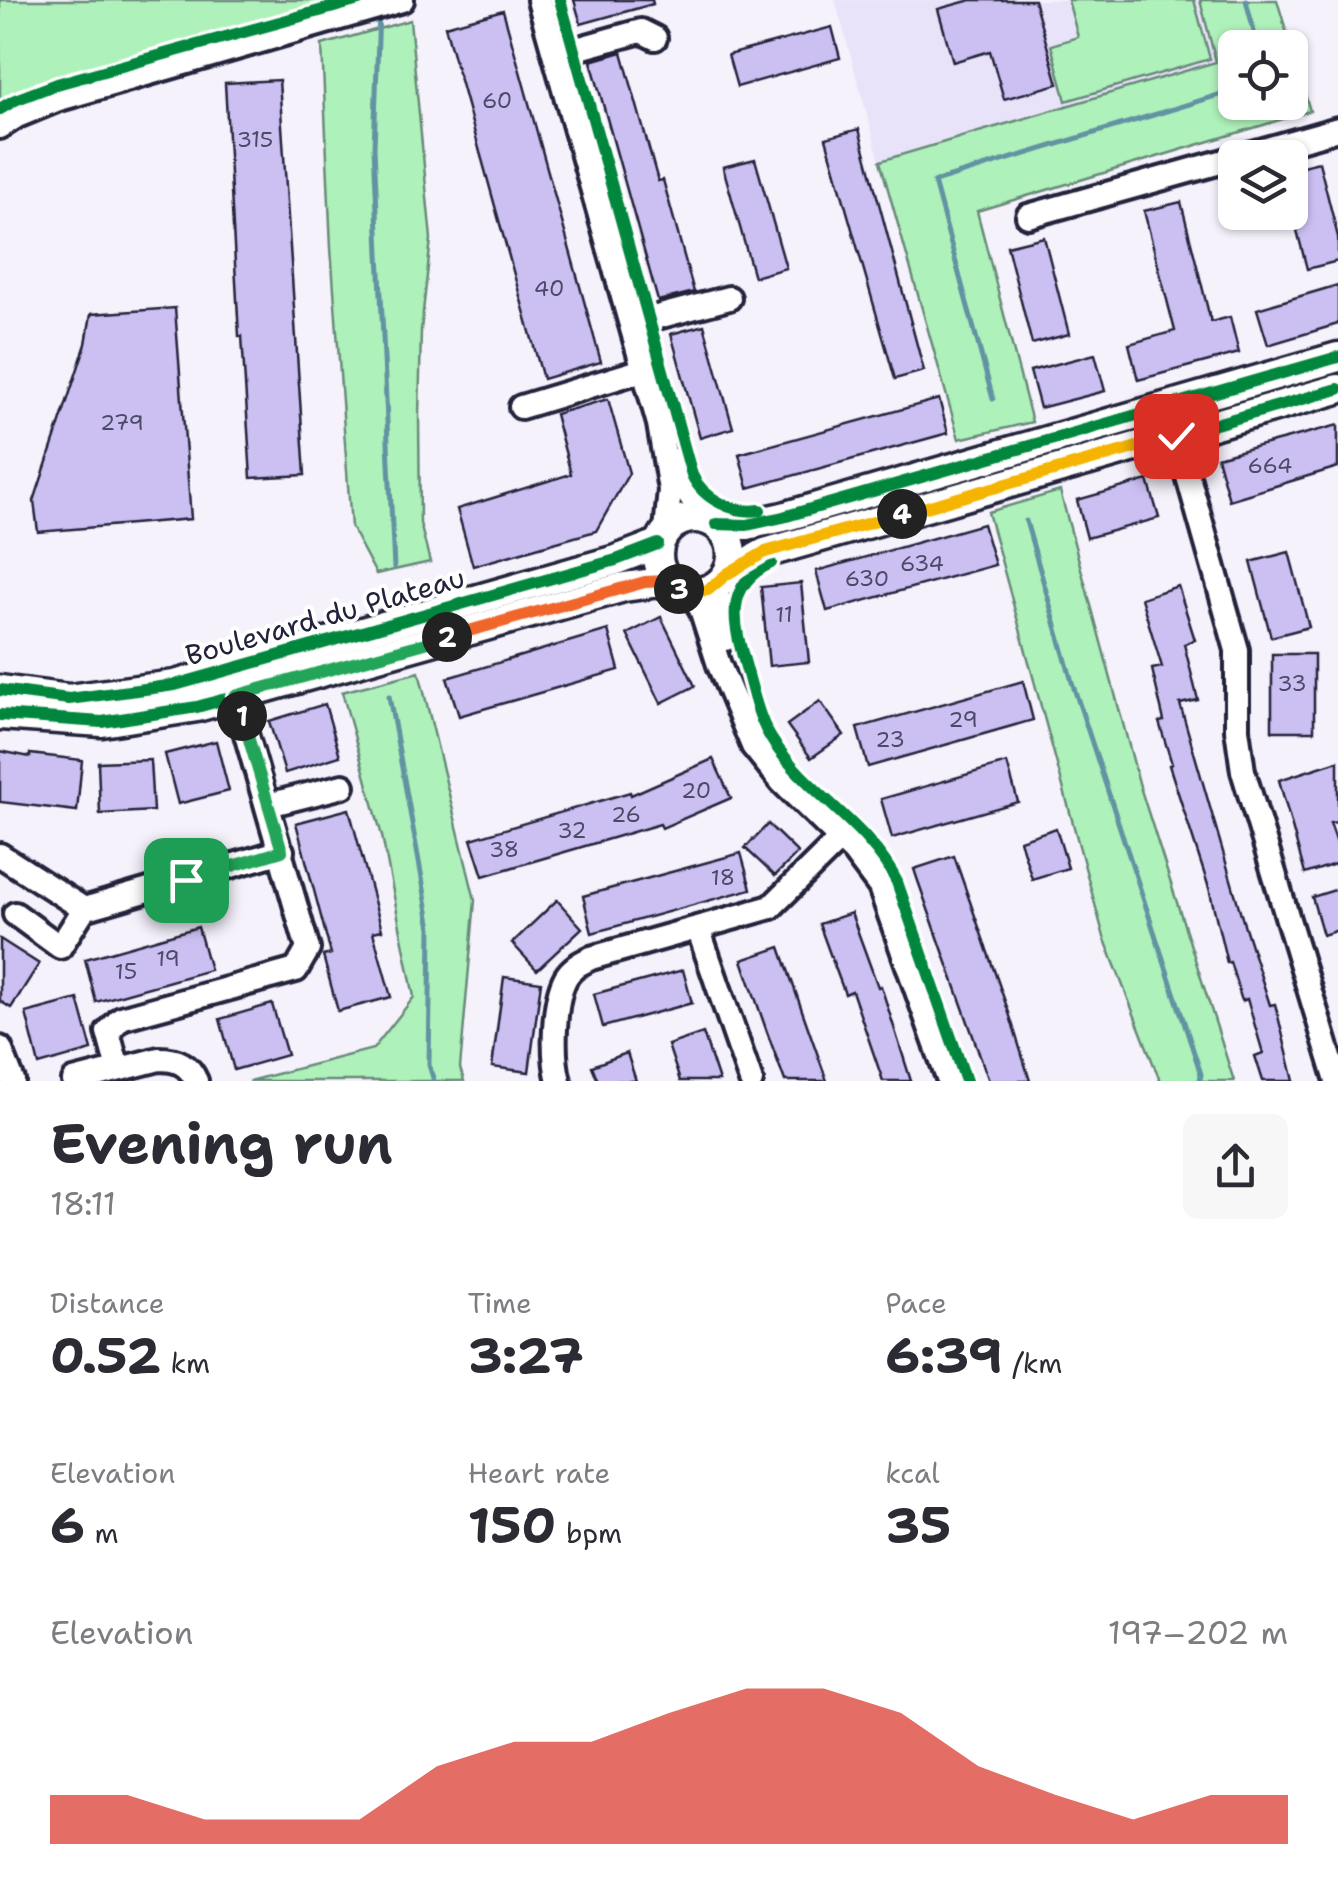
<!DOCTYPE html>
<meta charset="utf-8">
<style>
body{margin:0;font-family:"Shantell Sans",sans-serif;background:#f7f7f7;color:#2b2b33;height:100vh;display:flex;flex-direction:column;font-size:38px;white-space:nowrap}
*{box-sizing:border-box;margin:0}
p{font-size:32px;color:#7c7c81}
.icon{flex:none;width:55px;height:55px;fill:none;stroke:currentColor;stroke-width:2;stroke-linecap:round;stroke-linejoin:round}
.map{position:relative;height:1081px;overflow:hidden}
.sheet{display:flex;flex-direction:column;background:#fff;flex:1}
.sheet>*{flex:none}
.controls{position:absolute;left:1218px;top:30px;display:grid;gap:20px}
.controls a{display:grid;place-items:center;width:90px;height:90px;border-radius:15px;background:#fff;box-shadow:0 2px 8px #0004;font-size:50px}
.pin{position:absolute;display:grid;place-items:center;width:85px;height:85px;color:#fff;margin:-42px;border-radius:20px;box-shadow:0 5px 15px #0006}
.km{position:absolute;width:50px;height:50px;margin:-25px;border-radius:50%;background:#222;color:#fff;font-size:28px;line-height:50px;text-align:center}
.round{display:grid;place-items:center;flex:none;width:105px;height:105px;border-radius:15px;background:#f7f7f7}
.headline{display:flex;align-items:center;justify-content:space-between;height:170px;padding:0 50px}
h1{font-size:55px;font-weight:700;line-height:75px}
.metrics{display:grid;grid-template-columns:repeat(3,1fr);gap:15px;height:170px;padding:10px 50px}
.metrics div{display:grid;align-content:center}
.metrics b{font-size:50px;font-weight:700}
.metrics small{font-size:28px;font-weight:400}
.metrics p{font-size:28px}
.chart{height:280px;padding:20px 50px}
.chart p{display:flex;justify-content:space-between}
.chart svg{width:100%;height:180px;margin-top:10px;fill:#d93025;opacity:.7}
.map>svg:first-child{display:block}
</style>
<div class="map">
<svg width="1338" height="1081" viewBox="0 0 1338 1081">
<rect width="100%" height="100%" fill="#f5f2fc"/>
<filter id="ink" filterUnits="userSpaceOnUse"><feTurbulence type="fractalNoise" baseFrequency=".01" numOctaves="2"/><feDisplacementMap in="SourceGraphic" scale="20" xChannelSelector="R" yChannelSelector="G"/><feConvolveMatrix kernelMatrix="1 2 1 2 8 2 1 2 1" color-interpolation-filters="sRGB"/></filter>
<g filter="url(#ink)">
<polygon fill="#e9e3f9" points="835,0 1200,0 1217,61 880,161"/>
<g fill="#aff1ba" stroke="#688a7a" stroke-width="2.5" fill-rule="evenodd">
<polygon points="0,0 345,0 66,74 0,100"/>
<polygon points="1068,0 1194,0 1210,59 1066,101 1051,45 1078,37"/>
<path d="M1200 0H1277L1310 111 977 211 1032 422 959 439 880 161 1216 62ZM1235 48H1290V102H1235Z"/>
<polygon points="410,20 431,239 421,330 419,416 420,523 430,562 376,574 351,527 331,248 322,45"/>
<polygon points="1060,491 1141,790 1234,1081 1160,1081 1104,937 988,512"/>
<polygon points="419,672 475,900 460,1068 464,1081 249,1081 373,1049 414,997 382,836 342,692"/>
</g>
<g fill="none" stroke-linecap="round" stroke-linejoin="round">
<g stroke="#6293a2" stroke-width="5">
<polyline points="1246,0 1258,48"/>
<polyline points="379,11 374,148 394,568"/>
<polyline points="993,399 934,182 1235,90"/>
<polyline points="1026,521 1072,682 1201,1074 1200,1081"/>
<polyline points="389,696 431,928 429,1065 434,1081"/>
</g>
</g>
<g fill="#ccc0f2" stroke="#22223b" stroke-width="2.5">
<polygon points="574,0 652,0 653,4 581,24"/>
<polygon points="971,0 1034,0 1058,84 1004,99 990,51 953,62 938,9"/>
<polygon points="503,10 601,362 543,379 445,26"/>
<polygon points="832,27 840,58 737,87 728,55"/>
<polygon points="622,52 658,181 663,180 694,292 658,301 591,61"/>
<polygon points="279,80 305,475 251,478 242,336 239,336 225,83"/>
<polygon points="859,129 924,371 895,379 826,138"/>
<polygon points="755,159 786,268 754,277 723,167"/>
<polygon points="1319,162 1338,237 1338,261 1307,269 1290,203 1290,169"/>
<polygon points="1181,202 1211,322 1230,317 1239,353 1138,380 1129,344 1175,331 1144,211"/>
<polygon points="1044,237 1069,334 1032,344 1007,246"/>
<polygon points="1338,285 1338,324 1268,345 1257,309"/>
<polygon points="175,308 191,519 38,532 34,501 86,344 91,314"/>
<polygon points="704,325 733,428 700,438 671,334"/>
<polygon points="1095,354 1105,391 1040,408 1030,371"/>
<polygon points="608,399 629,473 596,531 473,566 457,509 571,474 555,414"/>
<polygon points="939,399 948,433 748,488 739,454"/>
<polygon points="1338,425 1338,467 1229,500 1217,457"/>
<polygon points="1148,480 1159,518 1087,538 1077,500"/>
<polygon points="983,524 995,565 827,611 816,571"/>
<polygon points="1289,552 1309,627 1271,637 1251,562"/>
<polygon points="801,583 809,662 769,666 761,587"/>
<polygon points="1178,586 1195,640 1184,644 1198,700 1180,704 1243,921 1270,1005 1275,1004 1294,1081 1263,1081 1255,1056 1263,1053 1247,999 1242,1001 1230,962 1227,963 1209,888 1169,765 1172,764 1159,722 1164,721 1152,669 1162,667 1141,598"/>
<polygon points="661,617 695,686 661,703 627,634"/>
<polygon points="608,630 619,670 459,716 447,678"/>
<rect x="1272" y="654" width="42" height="77"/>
<polygon points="1023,681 1033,720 868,767 857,728"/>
<polygon points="820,701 844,735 811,758 787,725"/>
<polygon points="325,704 340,756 285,773 269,721"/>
<polygon points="216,741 229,791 178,804 165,754"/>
<polygon points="0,751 30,757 30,754 82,760 77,811 0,802"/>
<polygon points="713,759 731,798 662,828 660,824 483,876 471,839 630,792 631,795"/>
<polygon points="150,760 153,811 100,814 98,762"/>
<polygon points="1338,761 1338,822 1330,823 1338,846 1338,863 1305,874 1279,780"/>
<polygon points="1007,763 1018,802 892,838 881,799"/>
<polygon points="349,809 382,930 373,932 391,997 338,1011 323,956 331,954 296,823"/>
<polygon points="768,824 798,853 775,876 745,848"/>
<polygon points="1056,828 1068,868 1032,879 1020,840"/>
<polygon points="741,853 751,889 592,933 583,896"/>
<polygon points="954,856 1009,1013 1030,1081 989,1081 918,881 914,869"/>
<polygon points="1338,889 1338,930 1323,935 1312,897"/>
<polygon points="557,900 582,928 537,970 512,943"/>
<polygon points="851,913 878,987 881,986 911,1081 883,1081 852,991 845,994 830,954 819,924"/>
<polygon points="198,927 210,970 96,1002 85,959"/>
<polygon points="0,939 39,964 11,1008 0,1001"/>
<polygon points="780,947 805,1019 827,1081 785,1081 767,1032 742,960"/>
<polygon points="683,970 692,1003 603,1027 594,994"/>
<polygon points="504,977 541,982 529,1072 492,1067"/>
<polygon points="78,999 92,1050 39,1065 26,1013"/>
<polygon points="272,1004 287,1055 234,1070 220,1019"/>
<polygon points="703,1033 719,1081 680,1081 668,1045"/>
<polygon points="627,1053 636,1081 598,1081 592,1066"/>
</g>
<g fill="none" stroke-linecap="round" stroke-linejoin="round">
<g stroke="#22223b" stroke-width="30">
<g id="minor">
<polyline points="539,0 659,424 670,490 666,530"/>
<polyline points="555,55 641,31 655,38"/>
<polyline points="0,127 17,116 56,100 402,0"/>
<polyline points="1235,158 1338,129"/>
<polyline points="1028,216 1235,158"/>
<polyline points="631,324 729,298"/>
<polyline points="1168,406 1237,650 1237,729 1243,771 1337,1081"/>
<polyline points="521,407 643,370"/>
<polyline points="673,460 684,486 704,518"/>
<polyline points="716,585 725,639"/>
<polyline points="690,592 701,609 719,665 753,746 782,782 853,851 880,887 949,1081"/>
<polyline points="268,805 343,786"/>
<polyline points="0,855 84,909 282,851"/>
<polyline points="15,914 60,947 84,909"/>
<polyline points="698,928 751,1081"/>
<polyline points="0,1048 13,1081"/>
<polyline points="118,1069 108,1032 121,1018 296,970 308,949 235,696"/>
<path d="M74 1081 159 1059C177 1059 189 1064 196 1081"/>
<path d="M559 1081C552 1056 553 1000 566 977 572 967 581 963 591 958L771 907 840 839"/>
</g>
</g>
<g stroke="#22223b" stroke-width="35">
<g id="major">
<circle cx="695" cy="555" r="37"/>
<polyline points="716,524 747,525 783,517 1338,357"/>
<polyline points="727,574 765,553 1338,389"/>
<polyline points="0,690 69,699 175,685 616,560 658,544"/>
<polyline points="0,715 102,722 197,707 624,587 667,581"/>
</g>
</g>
<use href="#minor" stroke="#fff" stroke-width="22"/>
<use href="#major" stroke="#fff" stroke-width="28"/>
<g stroke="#fff" stroke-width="19">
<g id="cycleway">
<path d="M560 0 692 475C703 499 734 514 760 510"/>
<polyline points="0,109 15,100 57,84 359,0"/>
<polyline points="716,524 747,525 783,517 1338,357"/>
<path d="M771 563C718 587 737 634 749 678 755 700 761 725 774 743 809 794 869 826 897 882L966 1081"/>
<polyline points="727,574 765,553 1338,389"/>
<polyline points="0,690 69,699 175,685 616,560 658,544"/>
<polyline points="0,715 102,722 197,707 624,587 667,581"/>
</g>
</g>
<use href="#cycleway" stroke="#00873e" stroke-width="12"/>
</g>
</g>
<g fill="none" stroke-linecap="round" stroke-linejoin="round" filter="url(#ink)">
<g stroke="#fff" stroke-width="20">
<polyline id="split-1" points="186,880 282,851 242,716"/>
</g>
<g stroke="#fff" stroke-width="20">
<polyline id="split-2" points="242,716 235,696 447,637"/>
</g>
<g stroke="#fff" stroke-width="20">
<polyline id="split-3" points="447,637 645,582 667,581 679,589"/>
</g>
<g stroke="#fff" stroke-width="20">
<polyline id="split-4" points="679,589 690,592 708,590 727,574 765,552 902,514"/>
</g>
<g stroke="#fff" stroke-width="20">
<polyline id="split-5" points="902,514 1176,436"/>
</g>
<use href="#split-1" stroke="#22a559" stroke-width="12"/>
<use href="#split-2" stroke="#22a559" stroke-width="12"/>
<use href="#split-3" stroke="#f0652b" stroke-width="12"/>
<use href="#split-4" stroke="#f5b400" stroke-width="12"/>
<use href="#split-5" stroke="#f5b400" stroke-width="12"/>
</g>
<g text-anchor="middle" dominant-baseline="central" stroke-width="8" stroke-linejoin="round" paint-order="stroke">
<g font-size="22" fill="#4c4a69">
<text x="497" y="100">60</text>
<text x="255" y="139">315</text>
<text x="549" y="288">40</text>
<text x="122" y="422">279</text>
<text x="1270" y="465">664</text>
<text x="922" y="563">634</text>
<text x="867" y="578">630</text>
<text x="784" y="614">11</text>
<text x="1292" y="683">33</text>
<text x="963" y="719">29</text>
<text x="890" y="739">23</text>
<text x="696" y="790">20</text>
<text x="626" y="814">26</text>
<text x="572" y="830">32</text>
<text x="504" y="849">38</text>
<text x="723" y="877">18</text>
<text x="168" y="958">19</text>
<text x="126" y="971">15</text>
</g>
<g font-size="28" fill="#22223b" stroke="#fff">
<text transform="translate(325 616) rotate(-16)">Boulevard du Plateau</text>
</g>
</g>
</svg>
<div class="controls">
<a><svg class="icon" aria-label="locate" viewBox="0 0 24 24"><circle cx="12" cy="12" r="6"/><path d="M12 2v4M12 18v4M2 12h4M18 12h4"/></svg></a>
<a><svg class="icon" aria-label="layers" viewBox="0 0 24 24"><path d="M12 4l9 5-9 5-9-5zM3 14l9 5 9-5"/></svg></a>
</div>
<div class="pin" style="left:186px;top:880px;background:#1e9e55"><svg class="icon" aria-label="arrive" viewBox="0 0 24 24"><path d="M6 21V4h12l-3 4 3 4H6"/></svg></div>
<div class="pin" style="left:1176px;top:436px;background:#d93025"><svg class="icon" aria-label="check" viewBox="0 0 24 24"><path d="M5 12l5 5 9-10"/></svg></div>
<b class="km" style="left:242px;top:716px">1</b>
<b class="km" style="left:447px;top:637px">2</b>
<b class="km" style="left:679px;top:589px">3</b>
<b class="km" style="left:902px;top:514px">4</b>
</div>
<section class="sheet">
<div class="headline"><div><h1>Evening run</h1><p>18:11</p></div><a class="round"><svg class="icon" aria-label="share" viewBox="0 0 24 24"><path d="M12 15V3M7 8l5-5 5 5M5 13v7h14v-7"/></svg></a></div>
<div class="metrics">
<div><p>Distance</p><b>0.52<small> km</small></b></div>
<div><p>Time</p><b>3:27</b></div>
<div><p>Pace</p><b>6:39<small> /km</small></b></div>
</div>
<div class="metrics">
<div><p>Elevation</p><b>6<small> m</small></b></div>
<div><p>Heart rate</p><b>150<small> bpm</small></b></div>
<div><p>kcal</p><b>35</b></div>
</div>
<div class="chart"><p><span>Elevation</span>197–202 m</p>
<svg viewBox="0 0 160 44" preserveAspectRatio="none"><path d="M0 44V32L10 32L20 38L30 38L40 38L50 25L60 19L70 19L80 12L90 6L100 6L110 12L120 25L130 32L140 38L150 32L160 32V44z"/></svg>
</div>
</section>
